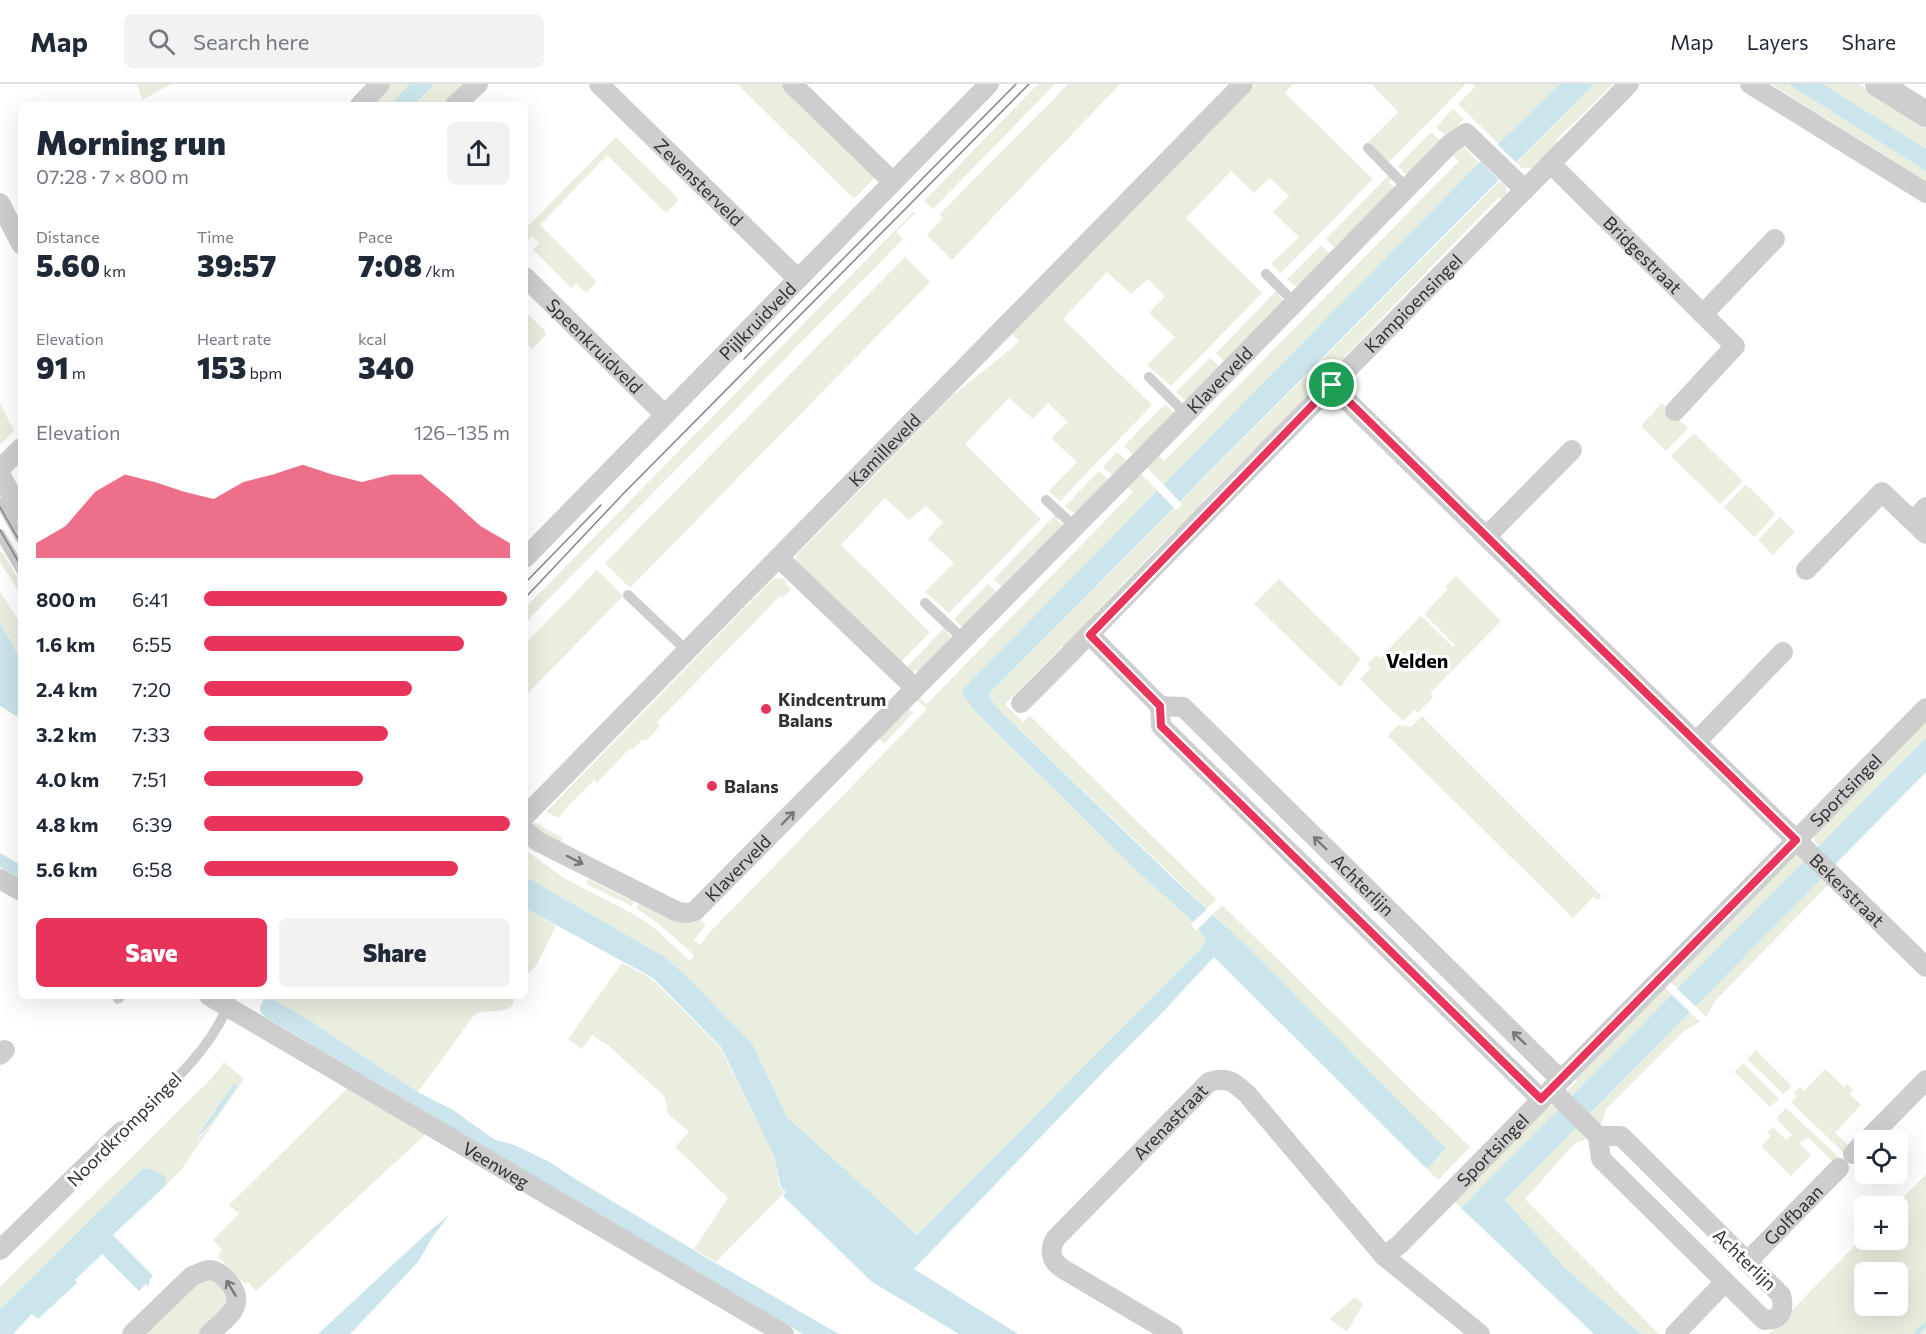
<!DOCTYPE html>
<meta charset="utf-8">
<style>
body{margin:0;font-family:Commissioner,sans-serif;background:#f2f2f3;color:#1f2937;height:100vh;display:flex;flex-direction:column;font-size:22px;white-space:nowrap}
*{box-sizing:border-box;margin:0}
p{font-size:20px;color:#747a83}
.icon{flex:none;width:33px;height:33px;fill:none;stroke:currentColor;stroke-width:2;stroke-linecap:round;stroke-linejoin:round}
.map{position:relative;flex:1;overflow:hidden}
.drawer{position:absolute;left:18px;top:18px;width:510px;height:897px;display:flex;flex-direction:column;background:#fff;border-radius:9px;box-shadow:0 6px 24px #0002}
.drawer>*{flex:none}
.buttons{position:absolute;left:1854px;top:1046px;display:grid;gap:12px}
.buttons a{display:grid;place-items:center;width:54px;height:54px;border-radius:9px;background:#fff;box-shadow:0 6px 24px #0002;font-size:30px}
.pin{position:absolute;display:grid;place-items:center;width:51px;height:51px;color:#fff;margin:-26px;border:3px solid #fff;border-radius:50%;box-shadow:0 2px 6px #0007}
.round{display:grid;place-items:center;flex:none;width:63px;height:63px;border-radius:9px;background:#f2f2f3}
.summary{display:flex;align-items:center;justify-content:space-between;height:102px;padding:0 18px}
h1{font-size:33px;font-weight:800;line-height:45px}
.stats{display:grid;grid-template-columns:repeat(3,1fr);gap:9px;height:102px;padding:6px 18px}
.stats div{display:grid;align-content:center}
.stats b{font-size:30px;font-weight:800}
.stats small{font-size:16px;font-weight:400}
.stats p{font-size:16px}
.chart{height:168px;padding:12px 18px}
.chart p{display:flex;justify-content:space-between}
.chart svg{width:100%;height:108px;margin-top:6px;fill:#e8335a;opacity:.7}
.cta{display:flex;gap:12px;margin-top:auto;padding:12px 18px}
.cta a{flex:1;height:69px;border-radius:9px;background:#e8335a;color:#fff;font-size:24px;font-weight:800;line-height:69px;text-align:center}
.cta a+a{background:#f2f2f3;color:#1f2937}
ul{padding:0 18px;list-style:none;font-size:20px}
li{display:grid;grid-template-columns:96px 72px 1fr;align-items:center;height:45px}
li i{height:15px;border-radius:8px;background:#e8335a}
header{display:flex;align-items:center;gap:36px;box-sizing:border-box;height:84px;padding:0 30px;background:#fff;border-bottom:2px solid #e0e1e3}
header strong{font-size:28px}
nav{display:flex;gap:33px;margin-inline-start:auto;font-size:21px}
.search{width:420px;height:54px;background:#f2f2f3;display:flex;align-items:center;gap:15px;box-sizing:border-box;padding:0 21px;border-radius:9px;color:#747a83;font-size:22px}
.map>svg:first-child{display:block}
</style>
<header>
<strong>Map</strong>
<div class="search"><svg class="icon" aria-label="search" viewBox="0 0 24 24"><circle cx="10" cy="10" r="6"/><path d="M15 15l6 6"/></svg>Search here</div>
<nav><a>Map</a><a>Layers</a><a>Share</a></nav>
</header>
<div class="map">
<svg width="1926" height="1250" viewBox="0 0 1926 1250">
<rect width="100%" height="100%" fill="#fff"/>
<g fill="#e9eedf" fill-rule="evenodd">
<polygon points="137,0 172,0 142,16"/>
<polygon points="388,0 411,0 390,21 368,21"/>
<polygon points="435,0 469,0 446,21 414,21"/>
<polygon points="737,0 787,0 878,90 854,115"/>
<polygon points="1038,0 1055,0 933,125 924,117"/>
<polygon points="1068,0 1120,0 952,176 927,151 943,134 940,130"/>
<polygon points="1256,0 1293,0 1285,9 1373,95 1281,189 1271,180 1299,153 1273,128 1289,112 1270,94 1254,109 1231,87 1186,134 1262,209 1171,302 1147,281 1175,253 1149,229 1165,212 1148,195 1131,210 1107,188 1063,235 1152,321 1060,417 1049,407 1077,378 1051,354 1068,338 1048,319 1033,335 1009,314 965,360 1041,435 949,529 925,508 954,479 928,455 943,438 926,422 909,436 885,414 841,461 930,548 899,580 797,478 796,472 953,311 1012,264 1019,257 1011,249"/>
<polygon points="1373,0 1464,0 1465,1 1389,78 1368,58 1398,28 1372,1"/>
<polygon points="1473,0 1560,0 1499,60 1458,20 1475,3"/>
<polygon points="1594,0 1613,0 1556,56 1560,60 1536,84 1522,84 1517,79"/>
<polygon points="1771,0 1788,0 1926,87 1926,97"/>
<polygon points="1823,0 1859,0 1926,42 1926,65"/>
<polygon points="1453,25 1464,35 1447,53 1436,43"/>
<polygon points="1431,48 1442,58 1411,90 1404,89 1398,82"/>
<polygon points="616,53 677,113 677,118 666,129 607,71 540,141 597,198 586,209 576,199 571,204 533,165 539,159 532,152 525,158 525,145"/>
<polygon points="1462,64 1465,64 1479,79 1164,401 1144,381 1156,368 1164,377 1169,372 1459,77 1453,71"/>
<polygon points="1390,90 1393,93 1389,98 1396,105 1337,165 1326,155"/>
<polygon points="1500,97 1506,102 1506,115 1505,117 1499,113 1344,273 1348,277 1310,309 1203,417 1206,421 1179,449 1175,446 1095,529 1098,532 1066,565 1062,562 1005,620 1023,638 1030,632 1216,815 1207,825 999,626 988,611"/>
<polygon points="914,127 915,129 896,148 903,155 525,539 525,524"/>
<polygon points="1321,161 1331,171 1300,202 1293,201 1287,195"/>
<polygon points="905,173 930,198 630,504 605,479"/>
<polygon points="1278,205 1281,208 1278,211 1285,218 1226,279 1216,269"/>
<polygon points="525,227 545,247 546,251 532,265 525,258"/>
<polygon points="1210,274 1221,284 1187,318 1176,308"/>
<polygon points="0,319 14,347 1,360 0,358"/>
<polygon points="1662,319 1688,344 1666,367 1641,342"/>
<polygon points="1165,320 1175,330 1134,372 1124,362"/>
<polygon points="1694,349 1743,397 1720,420 1671,372"/>
<polygon points="1117,368 1128,378 1113,392 1103,383"/>
<polygon points="1099,387 1110,397 1081,427 1072,428 1065,422"/>
<polygon points="1138,387 1158,407 961,607 974,626 1136,786 1190,835 1206,855 1203,862 917,1151 787,1033 753,961 663,872 528,794 525,789 525,766 564,794 633,830 653,843 690,877 694,871 659,840 636,824 641,814 696,832 706,841 694,856 700,861 708,850 927,625 915,614 918,612 927,620 1133,408 1125,400"/>
<polygon points="1746,400 1776,430 1754,453 1724,423"/>
<polygon points="1057,429 1060,432 1057,436 1065,443 1004,505 994,495"/>
<polygon points="1780,433 1795,448 1773,471 1758,456"/>
<polygon points="2,468 21,499 21,511 0,478 0,469"/>
<polygon points="597,486 623,512 525,612 525,560"/>
<polygon points="1456,492 1501,537 1430,609 1433,613 1418,629 1414,626 1403,637 1360,595 1371,584 1368,580 1376,571 1380,574 1421,532 1453,563 1455,561 1424,530 1447,506 1445,503"/>
<polygon points="776,494 783,495 787,497 785,499 791,506 782,514 780,512 657,638 660,642 646,657 643,655 632,666 630,664 597,699 594,696 566,724 559,734 546,728 771,497"/>
<path d="M1279 495 1361 575C1352 584 1349 594 1340 603L1254 520Z"/>
<polygon points="988,500 999,510 965,545 954,535"/>
<polygon points="0,508 21,540 21,576 0,539"/>
<path d="M946 542 950 545 947 549 954 556C942 569 924 595 905 585Z"/>
<polygon points="905,621 913,629 884,660 876,651"/>
<polygon points="1422,632 1602,812 1598,816 1593,813 1573,834 1388,652 1398,641 1411,643"/>
<polygon points="1926,632 1926,654 1820,763 1815,758 1815,749"/>
<polygon points="534,738 563,754 559,762 535,743"/>
<polygon points="1803,770 1808,775 1678,906 1668,895 1792,771"/>
<polygon points="1823,792 1830,799 1716,916 1706,933 1695,922"/>
<polygon points="588,795 630,816 634,810 636,811 632,822 586,800"/>
<polygon points="1222,821 1470,1063 1438,1096 1427,1085 1446,1066 1213,830"/>
<polygon points="525,824 556,842 536,882 525,892"/>
<polygon points="622,879 652,895 720,963 774,1072 780,1104 785,1108 716,1178 694,1165 728,1114 675,1063 689,1048 668,1030 665,1013 609,962 592,951 582,965 568,955"/>
<polygon points="1662,901 1673,911 1571,1013 1568,1010 1568,1006 1577,997 1573,992"/>
<path d="M261 912H511L514 916 512 922C497 931 488 924 475 930L418 1008 301 931 272 915 263 917Z"/>
<polygon points="1690,928 1700,938 1684,947 1606,1025 1602,1038 1599,1041 1589,1031"/>
<polygon points="1756,966 1792,1002 1783,1010 1747,975"/>
<path d="M224 978 244 995 181 1086 165 1102 167 1095C161 1088 153 1085 143 1084L0 1225V1203L212 994ZM234 1000 237 1002 198 1056H196L195 1054Z"/>
<polygon points="1743,979 1779,1015 1770,1023 1734,988"/>
<polygon points="1825,985 1844,1003 1847,1000 1853,1006 1850,1010 1861,1021 1835,1049 1849,1062 1846,1071 1791,1018 1797,1012 1794,1009 1800,1003 1804,1007"/>
<polygon points="349,1003 426,1050 256,1207 248,1198 245,1200 218,1172 222,1166 213,1156 239,1130 229,1121"/>
<polygon points="1547,1022 1556,1022 1560,1025 1461,1124 1452,1116"/>
<polygon points="1786,1024 1841,1075 1833,1078 1809,1054 1799,1059 1811,1071 1791,1092 1761,1062 1771,1052 1767,1049 1773,1043 1786,1056 1792,1051 1776,1034"/>
<polygon points="1577,1042 1587,1052 1584,1056 1575,1059 1525,1115 1659,1250 1641,1250 1566,1185 1505,1116"/>
<path d="M1926 1090V1250H1769L1864 1152V1155H1898V1122H1895ZM1864 1188H1898V1221H1864Z"/>
<polygon points="202,1193 223,1201 228,1218 202,1250 140,1250"/>
<polygon points="1355,1213 1363,1220 1347,1248 1330,1235"/>
</g>
<g fill="#cbe5ed">
<polygon points="410,0 435,0 414,21 390,21"/>
<polygon points="1560,0 1594,0 988,611 999,626 1174,795 1250,865 1446,1065 1427,1085 1214,873 1159,932 1108,983 914,1185 1018,1250 959,1250 872,1198 783,1112 786,1108 781,1103 774,1072 721,963 653,894 525,824 525,789 528,794 663,872 683,889 753,961 787,1033 917,1151 1203,862 1206,855 1190,835 1136,786 974,626 961,607 1479,79"/>
<polygon points="1788,0 1823,0 1926,65 1926,87"/>
<polygon points="0,539 21,576 21,635 0,622"/>
<polygon points="1926,654 1926,688 1505,1116 1566,1185 1641,1250 1594,1250 1461,1124"/>
<polygon points="0,769 21,781 21,795 0,783"/>
<polygon points="272,915 301,931 418,1008 453,1026 495,1056 512,1060 548,1077 577,1096 707,1174 839,1250 803,1250 467,1054 426,1028 267,934 260,928 260,922 263,917"/>
<polygon points="234,999 237,1002 219,1029 196,1056 195,1055"/>
<path d="M143 1084C153 1085 161 1088 167 1095L165 1102 113 1151 153 1192 149 1197 150 1199 148 1202 146 1200 139 1207 102 1170 75 1196 77 1199 38 1235 32 1230 13 1250H0V1225Z"/>
<polygon points="449,1131 432,1154 418,1178 350,1250 318,1250 426,1150"/>
</g>
<g fill="#fff">
<polygon points="1496,59 1519,81 1502,99 1478,75"/>
<polygon points="1162,399 1182,420 1176,426 1156,405"/>
<polygon points="1209,823 1215,828 1196,847 1191,840"/>
<polygon points="1676,904 1697,924 1692,930 1670,909"/>
</g>
<g fill="none" stroke-linecap="round" stroke-linejoin="round">
<polyline stroke="#cbe5ed" stroke-width="5" points="1916,1250 1926,1240"/>
<g stroke="#cecece" stroke-width="10">
<polyline points="1368,64 1407,104"/>
<polyline points="1266,190 1295,219"/>
<polyline points="1149,293 1186,330"/>
<polyline points="1046,416 1075,443"/>
<polyline points="0,418 21,455"/>
<polyline points="0,450 21,486"/>
<polyline points="628,511 686,566"/>
<polyline points="925,519 964,556"/>
<polyline points="118,915 121,912"/>
<path d="M122 1047C163 1007 212 968 232 912"/>
</g>
<g stroke="#cecece" stroke-width="20">
<path id="s1" d="M599 0 798 195"/>
<polyline points="792,0 893,98"/>
<polyline points="1750,0 1926,109"/>
<polyline points="360,21 380,0"/>
<polyline points="455,21 478,0"/>
<path id="s2" d="M1551 80 1735 262 1675 327"/>
<polyline points="0,119 21,160"/>
<path id="s3" d="M525 193 665 331"/>
<polyline points="1703,230 1775,155"/>
<path id="s4" d="M1331 301 1926 883"/>
<polyline points="0,385 21,364"/>
<polyline points="0,390 21,428"/>
<polyline points="1913,437 1926,423"/>
<polyline points="1486,453 1572,366"/>
<path id="s5" d="M525 474 989 0"/>
<polyline points="779,474 915,604"/>
<polyline points="1806,486 1882,408 1926,450"/>
<polyline points="1090,551 1160,622 1161,642 1541,1015"/>
<path id="s6" d="M1021 619C1126 515 1227 406 1332 301 1431 201 1530 101 1629 0"/>
<path id="s7" d="M1160 622 1183 623 1560 995"/>
<polyline points="1696,658 1783,568"/>
<path id="s8" d="M525 732 1243 0"/>
<path id="s9" d="M525 746 537 757 678 828 688 829 695 827 1137 380 1450 60 1466 49 1525 106"/>
<polyline points="0,795 21,807"/>
<path id="s10" d="M209 912 784 1250"/>
<polyline points="0,971 5,966"/>
<polyline points="1551,1005 1598,1052"/>
<path d="M1598 1052H1621L1781 1211C1785 1227 1781 1236 1764 1236L1601 1075Z"/>
<polyline points="1867,1056 1926,996"/>
<polyline points="1853,1070 1864,1058"/>
<polyline points="0,1166 122,1047"/>
<path id="s11" d="M1384 1172 1399 1161 1926 624"/>
<path id="s12" d="M1747 1178 1839 1084"/>
<path d="M132 1250 192 1192C198 1190 204 1186 210 1186 224 1188 241 1208 235 1222 231 1233 217 1242 209 1250"/>
<path id="s13" d="M1173 1250 1063 1185C1051 1177 1048 1167 1056 1154L1209 998C1227 992 1234 998 1247 1010L1384 1172 1480 1250"/>
<polyline points="1675,1250 1725,1198"/>
</g>
<polyline stroke="#cecece" stroke-width="26" points="1878,0 1926,30"/>
<g stroke="#868686" stroke-width="1.5">
<polyline points="744,275 1016,0"/>
<polyline points="0,423 21,460"/>
<polyline points="0,446 21,482"/>
<polyline points="525,499 601,421"/>
<polyline points="525,514 623,410 1029,0"/>
</g>
</g>
<defs><path id="oneway-shaft" d="M-6 0H5M1.5-3L5.5 0L1.5 3" fill="none" stroke-width="1.6" stroke-linecap="round" stroke-linejoin="round" transform="scale(1.5)"/></defs>
<g stroke="#787878">
<use href="#oneway-shaft" transform="translate(788 734) rotate(-46)"/>
<use href="#oneway-shaft" transform="translate(1320 759) rotate(-136)"/>
<use href="#oneway-shaft" transform="translate(575 776) rotate(27)"/>
<use href="#oneway-shaft" transform="translate(1519 954) rotate(-136)"/>
<use href="#oneway-shaft" transform="translate(231 1204) rotate(-121)"/>
</g>
<g fill="none" stroke-linecap="round" stroke-linejoin="round">
<g stroke="#fff" stroke-width="12">
<polygon id="route" points="1332,301 1796,756 1541,1015 1161,642 1160,622 1090,551"/>
</g>
<use href="#route" stroke="#e8335a" stroke-width="8"/>
</g>
<g fill="#e8335a" stroke="#fff" stroke-width="2">
<circle cx="766" cy="625" r="6"/>
<circle cx="712" cy="702" r="6"/>
</g>
<g text-anchor="middle" dominant-baseline="central" stroke-width="6" stroke-linejoin="round" paint-order="stroke">
<g font-size="18" fill="#313131" stroke="#fff">
<text stroke="none"><textPath href="#s1" startOffset="140">Zevensterveld</textPath></text>
<text stroke="none"><textPath href="#s2" startOffset="129">Bridgestraat</textPath></text>
<text stroke="none"><textPath href="#s6" startOffset="560">Kampioensingel</textPath></text>
<text stroke="none"><textPath href="#s5" startOffset="332">Pijlkruidveld</textPath></text>
<text stroke="none"><textPath href="#s3" startOffset="98">Speenkruidveld</textPath></text>
<text stroke="none"><textPath href="#s9" startOffset="938">Klaverveld</textPath></text>
<text stroke="none"><textPath href="#s8" startOffset="513">Kamilleveld</textPath></text>
<text stroke="none"><textPath href="#s11" startOffset="656">Sportsingel</textPath></text>
<text stroke="none"><textPath href="#s9" startOffset="252">Klaverveld</textPath></text>
<text stroke="none"><textPath href="#s7" startOffset="276">Achterlijn</textPath></text>
<text stroke="none"><textPath href="#s4" startOffset="722">Bekerstraat</textPath></text>
<text stroke="none"><textPath href="#s13" startOffset="327">Arenastraat</textPath></text>
<text transform="translate(124 1045) rotate(-45)">Noordkrompsingel</text>
<text stroke="none"><textPath href="#s11" startOffset="152">Sportsingel</textPath></text>
<text stroke="none"><textPath href="#s10" startOffset="333">Veenweg</textPath></text>
<text stroke="none"><textPath href="#s12" startOffset="66">Golfbaan</textPath></text>
<text transform="translate(1745 1175) rotate(44)">Achterlijn</text>
</g>
<g font-size="18" font-weight="bold" fill="#313131" stroke="#fff" text-anchor="start">
<text x="778" y="615">Kindcentrum<tspan x="778" dy="21">Balans</tspan></text>
<text x="724" y="702">Balans</text>
</g>
<g font-size="20" font-weight="bold" fill="#000" stroke="#fff">
<text x="1417" y="576">Velden</text>
</g>
</g>
</svg>
<div class="buttons">
<a><svg class="icon" aria-label="locate" viewBox="0 0 24 24"><circle cx="12" cy="12" r="6"/><path d="M12 2v4M12 18v4M2 12h4M18 12h4"/></svg></a>
<a>+</a>
<a>−</a>
</div>
<div class="pin" style="left:1332px;top:301px;background:#1e9e55"><svg class="icon" aria-label="arrive" viewBox="0 0 24 24"><path d="M6 21V4h12l-3 4 3 4H6"/></svg></div>
<section class="drawer">
<div class="summary"><div><h1>Morning run</h1><p>07:28 · 7 × 800 m</p></div><a class="round"><svg class="icon" aria-label="share" viewBox="0 0 24 24"><path d="M12 15V3M7 8l5-5 5 5M5 13v7h14v-7"/></svg></a></div>
<div class="stats">
<div><p>Distance</p><b>5.60<small> km</small></b></div>
<div><p>Time</p><b>39:57</b></div>
<div><p>Pace</p><b>7:08<small> /km</small></b></div>
</div>
<div class="stats">
<div><p>Elevation</p><b>91<small> m</small></b></div>
<div><p>Heart rate</p><b>153<small> bpm</small></b></div>
<div><p>kcal</p><b>340</b></div>
</div>
<div class="chart"><p><span>Elevation</span>126–135 m</p>
<svg viewBox="0 0 160 44" preserveAspectRatio="none"><path d="M0 44V38L10 31L20 17L30 10L40 13L50 17L60 20L70 13L80 10L90 6L100 10L110 13L120 10L130 10L140 20L150 31L160 38V44z"/></svg>
</div>
<ul>
<li><b>800 m</b>6:41<i style="width:99%"></i></li>
<li><b>1.6 km</b>6:55<i style="width:85%"></i></li>
<li><b>2.4 km</b>7:20<i style="width:68%"></i></li>
<li><b>3.2 km</b>7:33<i style="width:60%"></i></li>
<li><b>4.0 km</b>7:51<i style="width:52%"></i></li>
<li><b>4.8 km</b>6:39<i style="width:100%"></i></li>
<li><b>5.6 km</b>6:58<i style="width:83%"></i></li>
</ul>
<div class="cta"><a>Save</a><a>Share</a></div>
</section>
</div>
